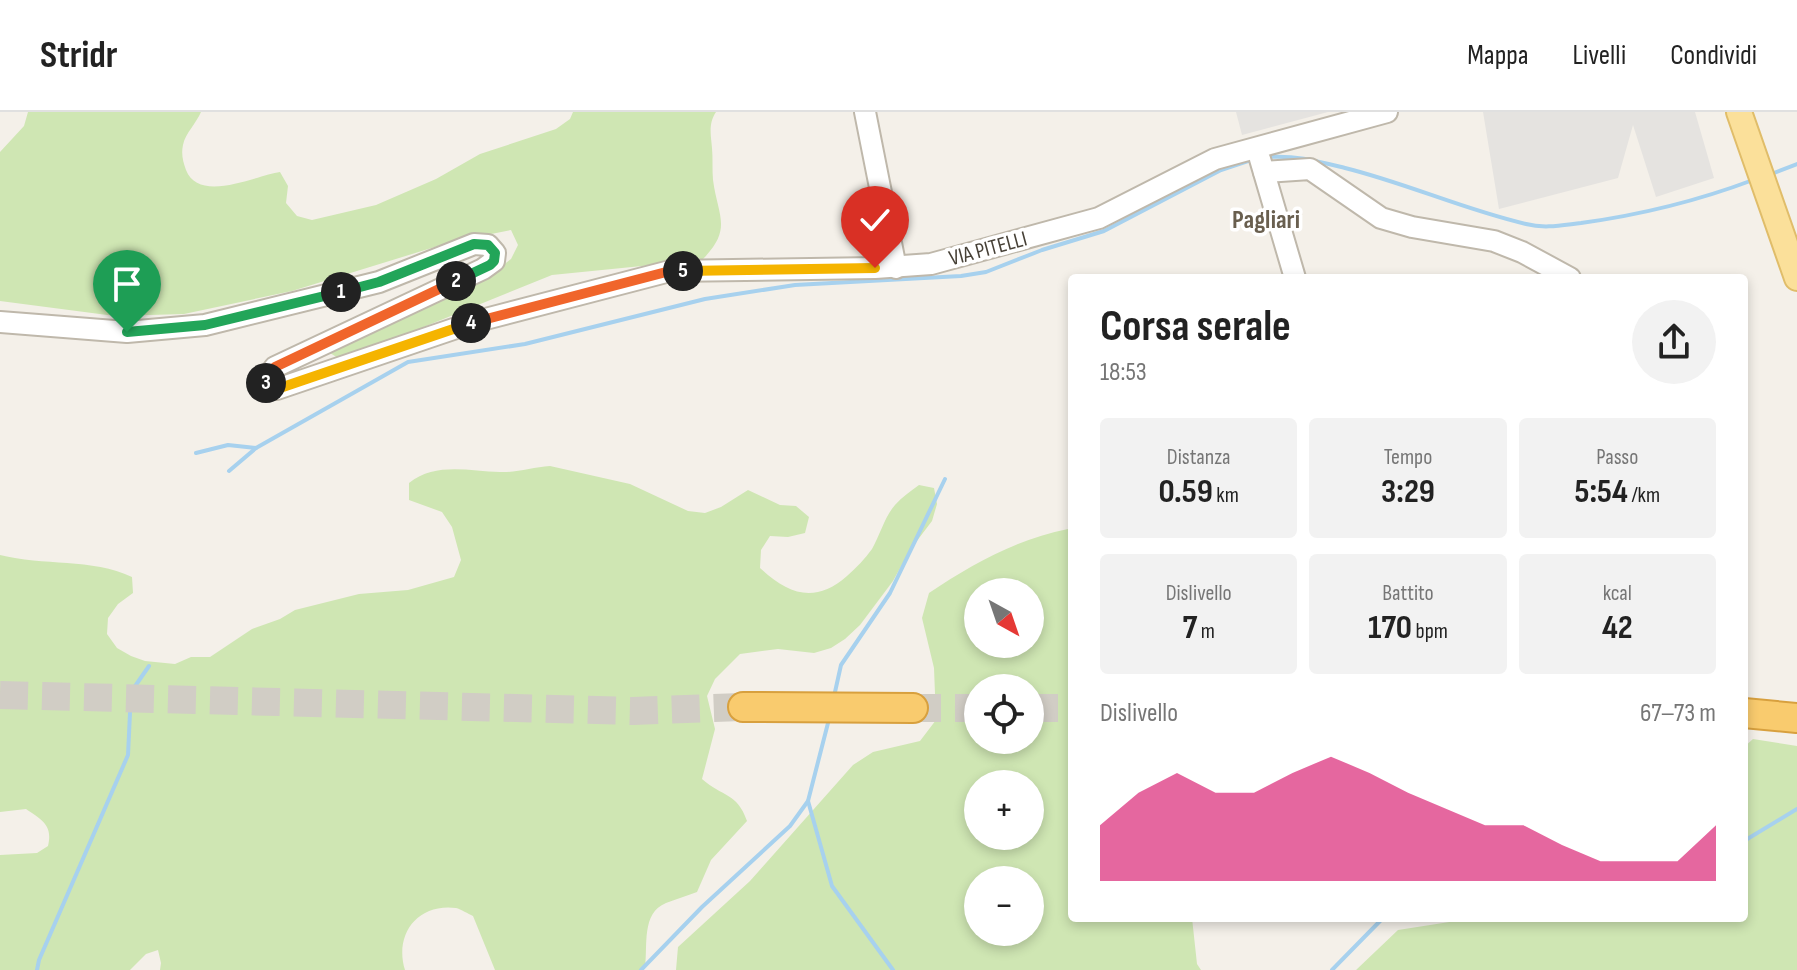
<!DOCTYPE html>
<html lang="it">
<meta charset="utf-8">
<style>
body{margin:0;font-family:"Sofia Sans Condensed",sans-serif;background:#f2f2f2;color:#222;height:100vh;display:flex;flex-direction:column;font-size:30px;white-space:nowrap}
*{box-sizing:border-box;margin:0}
p{font-size:26px;color:#767676}
.icon{flex:none;width:44px;height:44px;fill:none;stroke:currentColor;stroke-width:2;stroke-linecap:round;stroke-linejoin:round}
.map{position:relative;flex:1;overflow:hidden}
.drawer{position:absolute;left:1068px;top:162px;width:680px;height:648px;display:flex;flex-direction:column;background:#fff;border-radius:8px;box-shadow:0 4px 12px #0003}
.drawer>*{flex:none}
.needle{width:52px;rotate:140deg}
.controls{position:absolute;left:964px;top:466px;display:grid;gap:16px}
.controls a{display:grid;place-items:center;width:80px;height:80px;border-radius:50%;background:#fff;box-shadow:0 4px 12px #0003;font-size:40px}
.pin{position:absolute;display:grid;place-items:center;width:68px;height:68px;color:#fff;margin:-82px -34px;border-radius:50% 50% 50% 0;rotate:-45deg;box-shadow:0 0 8px #0007}
.pin .icon{rotate:45deg}
.km{position:absolute;width:40px;height:40px;margin:-20px;border-radius:50%;background:#222;color:#fff;font-size:22px;line-height:40px;text-align:center}
.round{display:grid;place-items:center;flex:none;width:84px;height:84px;border-radius:42px;background:#f2f2f2}
.headline{display:flex;align-items:center;justify-content:space-between;height:136px;padding:0 32px}
h1{font-size:44px;font-weight:700;line-height:60px}
.figures{display:grid;grid-template-columns:repeat(3,1fr);gap:12px;height:136px;padding:8px 32px}
.figures div{display:grid;align-content:center;border-radius:8px;background:#f2f2f2;text-align:center}
.figures b{font-size:34px;font-weight:700}
.figures small{font-size:22px;font-weight:400}
.figures p{font-size:22px}
.chart{height:224px;padding:16px 32px}
.chart p{display:flex;justify-content:space-between}
.chart svg{width:100%;height:144px;margin-top:8px;fill:#db2777;opacity:.7}
header{display:flex;align-items:center;gap:48px;box-sizing:border-box;height:112px;padding:0 40px;background:#fff;border-bottom:2px solid #e0e0e0}
header strong{font-size:38px}
nav{display:flex;gap:44px;margin-inline-start:auto;font-size:28px}
.map>svg:first-child{display:block}
</style>
<header>
<strong>Stridr</strong>
<nav><a>Mappa</a><a>Livelli</a><a>Condividi</a></nav>
</header>
<div class="map">
<svg width="1797" height="858" viewBox="0 0 1797 858">
<rect width="100%" height="100%" fill="#f4f0e9"/>
<g fill="#cfe6b3" fill-rule="evenodd">
<path d="M28 0H201C197 10 185 22 183 33 181 42 183 50 186 58 199 92 257 63 280 60L288 74 286 91 297 104 312 108 376 93 436 67 480 42 556 17 570 7 573 0H716C708 12 711 23 712 36 713 47 712 57 713 68 718 105 733 117 702 148L552 163 404 223 338 246 327 239 352 225 483 169 511 147 518 133 511 118 451 130 292 179 184 202 115 204 0 189V40L24 14Z"/>
<path d="M550 354 630 372 688 399 705 401 721 395 748 378 780 393 796 394 809 405 805 421 788 425 770 424 761 438 760 456C789 483 815 492 847 464 856 456 865 447 872 437 880 423 885 404 895 393 902 385 911 379 919 373L934 376 937 392 932 409 910 438 893 469 860 513 845 527 831 536 814 541 778 537 740 542 715 567 707 584 715 617 702 667C722 685 737 680 747 709L711 748 697 780C687 784 676 787 666 791 641 801 648 834 645 855L642 858H495L473 804C468 802 461 797 456 796 417 791 394 823 405 858H160L161 851 158 838 146 842 130 858H0V743L37 741 48 734C53 713 42 708 26 697L0 700V443C43 454 92 446 132 465L133 481 118 492 108 506 107 522 117 536 131 544 145 549 175 552 191 545H210L252 517 280 507 295 498 359 482 408 478 454 465 461 448 452 415 442 400 409 388V371C435 350 468 359 500 360 516 361 533 355 550 354Z"/>
<path d="M1068 417 1072 418V806H1192L1197 852 1201 858H676L678 835 750 769 853 653 873 640 920 629 936 608 934 556 922 506 929 481C972 452 1017 427 1068 417ZM978 480H1030V532H978ZM1030 576V628H978V576ZM978 672H1030V724H978ZM978 768H1030V820H978Z"/>
<polygon points="1753,627 1797,634 1797,858 1356,858 1398,818 1475,806 1744,806 1744,635"/>
</g>
<g fill="#e5e3e0">
<polygon points="1236,0 1328,0 1242,23"/>
<polygon points="1483,0 1695,0 1714,66 1656,85 1633,13 1618,66 1499,97"/>
</g>
<g fill="none" stroke-linecap="round" stroke-linejoin="round">
<g stroke="#a7d1ee" stroke-width="4">
<path d="M1267 45C1296 43 1317 49 1345 56 1406 71 1465 98 1526 112 1545 117 1563 113 1581 111 1640 103 1697 89 1753 68"/>
<polyline points="1769,63 1797,52"/>
<polyline points="196,341 228,333 256,336"/>
<polyline points="229,359 256,336 408,250 525,232 705,187 795,173 961,164 986,160 1042,138 1104,119 1221,58 1254,47"/>
<polyline points="835,580 841,553 890,481 945,367"/>
<polyline points="808,689 832,774 893,858"/>
<polyline points="1744,729 1797,697"/>
<polyline points="37,858 39,848 128,643 131,580 149,554"/>
<polyline points="641,858 702,795 790,714 808,689 828,611"/>
<polyline points="1332,858 1383,806"/>
</g>
<g stroke="#d1cdc5" stroke-width="28" stroke-dasharray="28 14" stroke-linecap="butt">
<polyline points="0,583 633,599 743,595"/>
<polyline points="913,596 978,596"/>
<polyline points="1030,596 1072,596"/>
</g>
<g stroke="#bfb8ab" stroke-width="24">
<g id="minor">
<polyline points="865,0 896,156"/>
<polyline points="1260,47 1295,166"/>
<polyline points="1264,60 1310,57 1381,106 1412,115 1494,129 1522,140 1570,166"/>
<polyline points="0,210 127,220 205,213 379,170 474,132 488,133 495,141 494,149 483,157 275,255 267,266 266,271 270,276 277,277 474,210 670,159 875,156 931,152 1099,106 1215,47 1387,0"/>
</g>
</g>
<g stroke="#e0bd6a" stroke-width="28">
<polyline id="major" points="1739,0 1797,166"/>
</g>
<g stroke="#d8a03e" stroke-width="32">
<g id="highway">
<polyline points="743,595 913,596"/>
<polyline points="1744,601 1797,606"/>
</g>
</g>
<use href="#minor" stroke="#fff" stroke-width="20"/>
<use href="#major" stroke="#fbe09a" stroke-width="24"/>
<use href="#highway" stroke="#f9cb6e" stroke-width="28"/>
</g>
<g fill="none" stroke-linecap="round" stroke-linejoin="round">
<g stroke="#fff" stroke-width="16">
<polyline id="split-1" points="127,220 205,213 341,180"/>
</g>
<g stroke="#fff" stroke-width="16">
<polyline id="split-2" points="341,180 379,170 474,132 488,133 495,141 494,149 490,153 456,169"/>
</g>
<g stroke="#fff" stroke-width="16">
<polyline id="split-3" points="266,271 267,266 275,255 456,169"/>
</g>
<g stroke="#fff" stroke-width="16">
<polyline id="split-4" points="266,271 270,276 277,277 471,211"/>
</g>
<g stroke="#fff" stroke-width="16">
<polyline id="split-5" points="471,211 670,159 683,159"/>
</g>
<g stroke="#fff" stroke-width="16">
<polyline id="split-6" points="683,159 875,156"/>
</g>
<use href="#split-1" stroke="#22a559" stroke-width="10"/>
<use href="#split-2" stroke="#22a559" stroke-width="10"/>
<use href="#split-3" stroke="#f0652b" stroke-width="10"/>
<use href="#split-4" stroke="#f5b400" stroke-width="10"/>
<use href="#split-5" stroke="#f0652b" stroke-width="10"/>
<use href="#split-6" stroke="#f5b400" stroke-width="10"/>
</g>
<g text-anchor="middle" dominant-baseline="central" stroke-width="7" stroke-linejoin="round" paint-order="stroke">
<g font-size="22" fill="#474137" stroke="#fff">
<text transform="translate(988 137) rotate(-15)">VIA PITELLI</text>
</g>
<g font-size="26" font-weight="bold" fill="#695f4f" stroke="#fff">
<text x="1266" y="108">Pagliari</text>
</g>
</g>
</svg>
<div class="controls">
<a><svg class="needle" viewBox="-14 -14 28 28"><path d="M0-13l5 13h-10z" fill="#e53935"/><path d="M0 13l5-13h-10z" fill="#767676"/></svg></a>
<a><svg class="icon" aria-label="locate" viewBox="0 0 24 24"><circle cx="12" cy="12" r="6"/><path d="M12 2v4M12 18v4M2 12h4M18 12h4"/></svg></a>
<a>+</a>
<a>−</a>
</div>
<div class="pin" style="left:127px;top:220px;background:#1e9e55"><svg class="icon" aria-label="arrive" viewBox="0 0 24 24"><path d="M6 21V4h12l-3 4 3 4H6"/></svg></div>
<div class="pin" style="left:875px;top:156px;background:#d93025"><svg class="icon" aria-label="check" viewBox="0 0 24 24"><path d="M5 12l5 5 9-10"/></svg></div>
<b class="km" style="left:341px;top:180px">1</b>
<b class="km" style="left:456px;top:169px">2</b>
<b class="km" style="left:266px;top:271px">3</b>
<b class="km" style="left:471px;top:211px">4</b>
<b class="km" style="left:683px;top:159px">5</b>
<section class="drawer">
<div class="headline"><div><h1>Corsa serale</h1><p>18:53</p></div><a class="round"><svg class="icon" aria-label="share" viewBox="0 0 24 24"><path d="M12 15V3M7 8l5-5 5 5M5 13v7h14v-7"/></svg></a></div>
<div class="figures">
<div><p>Distanza</p><b>0.59<small> km</small></b></div>
<div><p>Tempo</p><b>3:29</b></div>
<div><p>Passo</p><b>5:54<small> /km</small></b></div>
</div>
<div class="figures">
<div><p>Dislivello</p><b>7<small> m</small></b></div>
<div><p>Battito</p><b>170<small> bpm</small></b></div>
<div><p>kcal</p><b>42</b></div>
</div>
<div class="chart"><p><span>Dislivello</span>67–73 m</p>
<svg viewBox="0 0 160 44" preserveAspectRatio="none"><path d="M0 44V27L10 17L20 11L30 17L40 17L50 11L60 6L70 11L80 17L90 22L100 27L110 27L120 33L130 38L140 38L150 38L160 27V44z"/></svg>
</div>
</section>
</div>
